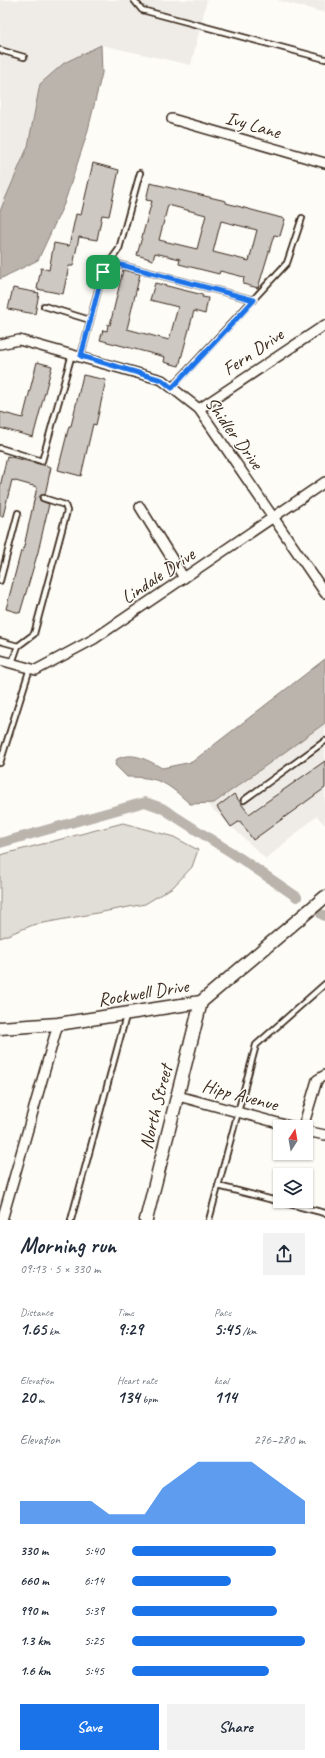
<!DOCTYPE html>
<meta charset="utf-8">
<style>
body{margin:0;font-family:Caveat,sans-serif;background:#f2f2f3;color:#1f2937;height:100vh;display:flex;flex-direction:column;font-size:15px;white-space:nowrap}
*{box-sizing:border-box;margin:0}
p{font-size:13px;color:#747a83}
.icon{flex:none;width:22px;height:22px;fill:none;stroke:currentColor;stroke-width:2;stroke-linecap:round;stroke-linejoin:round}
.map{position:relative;height:1220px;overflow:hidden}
.panel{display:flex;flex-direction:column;background:#fff;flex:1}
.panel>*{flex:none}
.needle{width:26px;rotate:11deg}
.tools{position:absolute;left:273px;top:1120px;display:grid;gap:8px}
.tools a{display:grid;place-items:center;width:40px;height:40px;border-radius:0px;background:#fff;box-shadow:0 1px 3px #0004;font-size:20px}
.pin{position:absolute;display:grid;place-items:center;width:34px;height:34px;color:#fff;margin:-17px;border-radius:8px;box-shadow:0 2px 6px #0006}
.round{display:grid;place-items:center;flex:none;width:42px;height:42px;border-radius:0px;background:#f2f2f3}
.headline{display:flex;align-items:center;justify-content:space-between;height:68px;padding:0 20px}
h1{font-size:22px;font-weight:800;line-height:30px}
.stats{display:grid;grid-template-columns:repeat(3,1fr);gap:6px;height:68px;padding:4px 20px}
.stats div{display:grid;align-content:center}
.stats b{font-size:17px;font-weight:800}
.stats small{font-size:11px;font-weight:400}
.stats p{font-size:11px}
.chart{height:112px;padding:8px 20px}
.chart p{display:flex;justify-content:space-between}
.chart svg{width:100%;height:72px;margin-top:4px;fill:#1a73e8;opacity:.7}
.primary-button{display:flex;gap:8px;margin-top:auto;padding:8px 20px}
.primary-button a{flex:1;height:46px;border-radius:0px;background:#1a73e8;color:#fff;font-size:16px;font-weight:800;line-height:46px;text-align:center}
.primary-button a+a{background:#f2f2f3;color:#1f2937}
ul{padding:0 20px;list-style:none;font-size:13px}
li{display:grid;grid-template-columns:64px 48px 1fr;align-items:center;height:30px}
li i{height:10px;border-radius:5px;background:#1a73e8}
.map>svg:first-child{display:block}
</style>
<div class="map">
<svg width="325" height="1220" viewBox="0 0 325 1220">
<rect width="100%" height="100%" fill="#fdfcf7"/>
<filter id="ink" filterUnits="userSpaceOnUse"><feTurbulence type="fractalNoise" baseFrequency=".025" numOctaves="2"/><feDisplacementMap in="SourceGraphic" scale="8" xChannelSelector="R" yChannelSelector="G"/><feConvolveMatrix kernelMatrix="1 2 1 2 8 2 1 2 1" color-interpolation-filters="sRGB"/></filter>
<g filter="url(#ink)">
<g fill="#efece7">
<polygon points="0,0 207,0 191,65 101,45 40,84 28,146 0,211"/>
<polygon points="277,0 325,0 325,13"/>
<polygon points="325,722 325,825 317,816 266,859 206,803"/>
</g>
<polygon fill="#e1ded7" stroke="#8e847a" points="123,823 174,837 198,850 192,867 173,887 145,904 33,925 0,938 0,855"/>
<g fill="#bbb4ad" stroke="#887d74">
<polygon points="101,45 102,73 87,134 64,204 38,260 0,279 0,211 28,146 40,84 64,63"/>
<path d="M325 659V723L214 803 190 804C167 783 160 777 127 777L115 765 117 759C134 751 147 760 162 768L192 762Z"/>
</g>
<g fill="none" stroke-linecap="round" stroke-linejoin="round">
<g stroke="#bbb4ad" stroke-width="10">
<polyline points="0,843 145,802 162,808 240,858 297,897"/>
<polyline points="321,914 325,916"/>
</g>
</g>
<g fill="#cdc8c2" stroke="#3b2a1e" fill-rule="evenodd">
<polygon points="93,163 119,170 109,216 102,215 97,240 79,237 73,266 69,266 63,294 37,289 41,268 49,270 54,243 69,246 76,214 81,215"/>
<path d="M150 183 226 201V203L285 219 280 236 274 235 258 288 243 284 244 277 220 271 219 274 179 264 180 259 155 253 153 260 137 255 152 201 146 200ZM168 205 206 215 197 249 159 240ZM221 221 257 230 249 261 213 252Z"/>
<polygon points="123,270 140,274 127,329 169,340 178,307 150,300 155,283 203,295 202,297 208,298 205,314 194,311 179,366 164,362 165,357 100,340 103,330 107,331 108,324 110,325"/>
<polygon points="13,288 39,293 35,314 8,309"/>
<polygon points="37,362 52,366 33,437 0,428 0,412 23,418"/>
<polygon points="83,375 106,380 96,425 93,424 81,476 58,470 69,426 71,426"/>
<polygon points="7,456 51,467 45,495 39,497 41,501 49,504 38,552 20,613 6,609 21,551 23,551 37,487 12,480 3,516 0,516 0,487"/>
<polygon points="325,761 325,788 253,840 240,821 231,827 217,807 234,794 249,814"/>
</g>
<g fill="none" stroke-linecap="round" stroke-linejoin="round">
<g stroke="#3b2a1e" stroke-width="8">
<g id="service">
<polyline points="134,0 142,10 325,59"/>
<polyline points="0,50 24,57"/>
<polyline points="110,262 254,300"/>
<polyline points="44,306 90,320"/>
<polyline points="81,356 103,271 119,249 140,173"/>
<polyline points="172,387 287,263 302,218"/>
<polyline points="0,448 42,461 72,354"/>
<polyline points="0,581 18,513"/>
<polyline points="0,641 18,646"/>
<polyline points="12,663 18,646 34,634 67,511 65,505 43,498"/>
<polyline points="0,763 30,668"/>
<polyline points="244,800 325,741"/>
<polyline points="218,1186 325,1213"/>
<polyline points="71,1220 126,1016"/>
<polyline points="209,1220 256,1045 325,984"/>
</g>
</g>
<g stroke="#3b2a1e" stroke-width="12">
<g id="minor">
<polyline points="172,119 325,163"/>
<polyline points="0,344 19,340 162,380 199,409 325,593"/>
<polyline points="199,409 325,325"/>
<polyline points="140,507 184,578"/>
<polyline points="0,660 36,670 94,639 325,482"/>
<polyline points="178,1096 293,1127"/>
<polyline points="303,1127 317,1080 325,1075"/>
<polyline points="306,1131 325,1135"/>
<polyline points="2,1220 58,1024"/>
</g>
</g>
<g stroke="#3b2a1e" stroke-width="15">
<g id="tertiary">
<polyline points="0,1028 58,1024 201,1002 325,897"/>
<polyline points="146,1220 201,1002"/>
</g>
</g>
<use href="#service" stroke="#fdfcf7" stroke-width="4.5"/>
<use href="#minor" stroke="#fdfcf7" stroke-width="9"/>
<use href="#tertiary" stroke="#fdfcf7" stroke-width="12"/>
</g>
</g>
<g fill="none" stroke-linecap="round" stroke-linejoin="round" filter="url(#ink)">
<g stroke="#fff" stroke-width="8">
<polygon id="route" points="110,262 254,300 172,388 162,380 81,356 103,272"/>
</g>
<use href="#route" stroke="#1a73e8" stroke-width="5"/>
</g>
<g text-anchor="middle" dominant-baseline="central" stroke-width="3" stroke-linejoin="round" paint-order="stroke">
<g font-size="19" fill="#3b2a1e" stroke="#fdfcf7">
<text transform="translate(253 125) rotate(16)">Ivy Lane</text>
<text transform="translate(253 352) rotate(-34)">Fern Drive</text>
<text transform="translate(234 433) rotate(54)">Shidler Drive</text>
<text transform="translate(158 576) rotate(-34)">Lindale Drive</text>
<text transform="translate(143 993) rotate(-9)">Rockwell Drive</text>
<text transform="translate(240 1095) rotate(15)">Hipp Avenue</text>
<text transform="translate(156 1107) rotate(-76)">North Street</text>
</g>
</g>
</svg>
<div class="tools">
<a><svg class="needle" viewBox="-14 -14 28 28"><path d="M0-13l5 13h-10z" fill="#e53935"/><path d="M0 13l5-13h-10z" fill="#747a83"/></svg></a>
<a><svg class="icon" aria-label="layers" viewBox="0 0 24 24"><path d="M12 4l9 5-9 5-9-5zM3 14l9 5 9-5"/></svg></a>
</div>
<div class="pin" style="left:103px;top:272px;background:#1e9e55"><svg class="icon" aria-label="arrive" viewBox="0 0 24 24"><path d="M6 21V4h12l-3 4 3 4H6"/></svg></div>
</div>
<section class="panel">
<div class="headline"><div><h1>Morning run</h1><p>09:13 · 5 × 330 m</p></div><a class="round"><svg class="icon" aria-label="share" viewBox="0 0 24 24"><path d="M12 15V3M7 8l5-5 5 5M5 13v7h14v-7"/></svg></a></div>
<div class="stats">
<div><p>Distance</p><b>1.65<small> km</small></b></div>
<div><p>Time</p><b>9:29</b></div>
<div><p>Pace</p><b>5:45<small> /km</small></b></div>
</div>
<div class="stats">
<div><p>Elevation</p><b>20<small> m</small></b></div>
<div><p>Heart rate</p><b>134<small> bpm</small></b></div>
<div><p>kcal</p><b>114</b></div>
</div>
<div class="chart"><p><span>Elevation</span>276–280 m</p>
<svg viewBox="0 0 160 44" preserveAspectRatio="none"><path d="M0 44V30L10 30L20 30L30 30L40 30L50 38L60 38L70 38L80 22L90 14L100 6L110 6L120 6L130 6L140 14L150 22L160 30V44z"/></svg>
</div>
<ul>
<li><b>330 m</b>5:40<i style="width:83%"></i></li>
<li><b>660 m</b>6:14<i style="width:57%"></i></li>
<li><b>990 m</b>5:39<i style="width:84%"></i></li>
<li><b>1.3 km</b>5:25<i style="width:100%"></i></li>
<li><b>1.6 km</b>5:45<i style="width:79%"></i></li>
</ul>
<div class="primary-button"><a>Save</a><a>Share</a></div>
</section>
